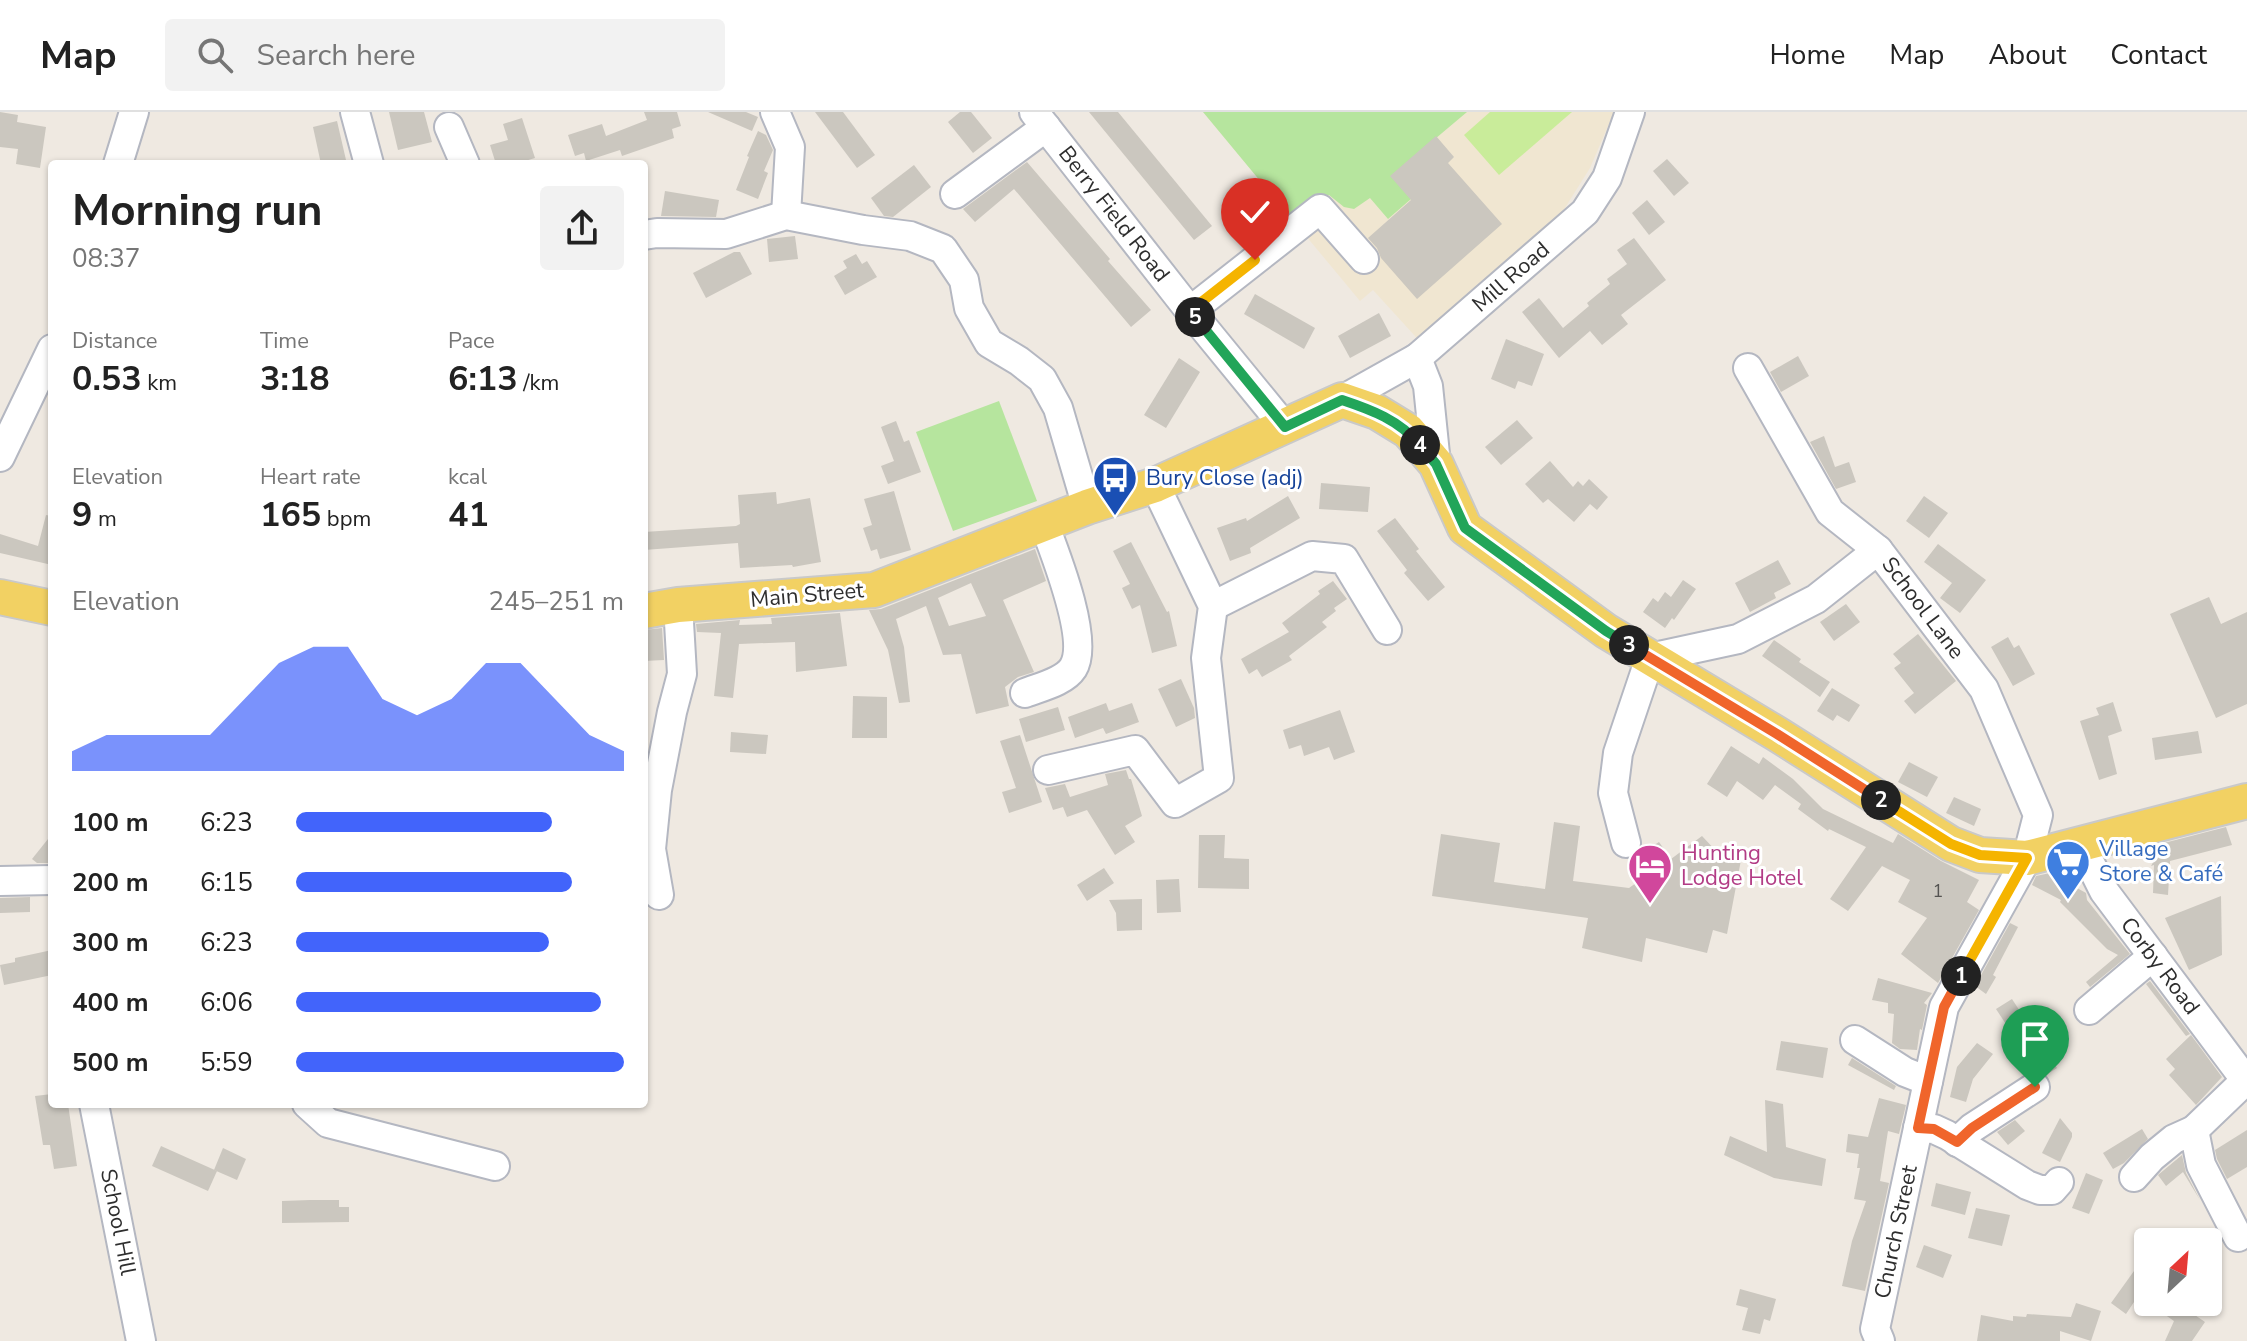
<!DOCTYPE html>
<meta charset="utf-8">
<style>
body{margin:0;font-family:"Nunito Sans",sans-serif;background:#f2f2f2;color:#222;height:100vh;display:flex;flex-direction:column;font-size:30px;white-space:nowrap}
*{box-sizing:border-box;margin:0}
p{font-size:26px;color:#767676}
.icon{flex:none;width:44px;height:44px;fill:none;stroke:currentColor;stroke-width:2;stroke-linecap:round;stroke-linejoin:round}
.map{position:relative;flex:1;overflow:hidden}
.sheet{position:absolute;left:48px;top:48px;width:600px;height:948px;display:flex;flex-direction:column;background:#fff;border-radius:8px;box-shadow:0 2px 6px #0004}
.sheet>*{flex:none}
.needle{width:52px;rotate:26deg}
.tools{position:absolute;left:2134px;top:1116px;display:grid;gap:16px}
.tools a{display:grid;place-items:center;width:88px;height:88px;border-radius:8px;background:#fff;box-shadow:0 2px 6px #0004;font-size:40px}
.pin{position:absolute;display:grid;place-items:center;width:68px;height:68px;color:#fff;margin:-82px -34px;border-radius:50% 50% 50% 0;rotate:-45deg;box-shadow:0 0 8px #0007}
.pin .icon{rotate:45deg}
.km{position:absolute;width:40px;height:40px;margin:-20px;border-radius:50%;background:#222;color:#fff;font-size:22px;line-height:40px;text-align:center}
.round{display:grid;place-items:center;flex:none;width:84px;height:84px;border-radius:8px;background:#f2f2f2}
.headline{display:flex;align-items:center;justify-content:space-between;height:136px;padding:0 24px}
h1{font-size:44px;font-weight:700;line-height:60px}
.metrics{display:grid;grid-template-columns:repeat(3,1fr);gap:12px;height:136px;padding:8px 24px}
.metrics div{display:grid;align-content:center}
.metrics b{font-size:34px;font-weight:700}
.metrics small{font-size:22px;font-weight:400}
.metrics p{font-size:22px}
.chart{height:224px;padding:16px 24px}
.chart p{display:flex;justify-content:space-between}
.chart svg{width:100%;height:144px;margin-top:8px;fill:#4264fb;opacity:.7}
ul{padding:0 24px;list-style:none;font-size:26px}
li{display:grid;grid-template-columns:128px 96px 1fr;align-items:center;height:60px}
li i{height:20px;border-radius:10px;background:#4264fb}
header{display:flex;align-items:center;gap:48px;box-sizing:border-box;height:112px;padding:0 40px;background:#fff;border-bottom:2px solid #e0e0e0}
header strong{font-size:38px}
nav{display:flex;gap:44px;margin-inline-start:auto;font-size:28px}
.search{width:560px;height:72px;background:#f2f2f2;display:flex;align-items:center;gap:20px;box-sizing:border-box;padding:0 28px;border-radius:8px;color:#767676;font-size:30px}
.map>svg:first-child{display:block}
</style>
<header>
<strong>Map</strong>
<div class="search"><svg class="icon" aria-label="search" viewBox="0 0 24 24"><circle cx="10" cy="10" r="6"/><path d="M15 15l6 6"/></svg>Search here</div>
<nav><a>Home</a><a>Map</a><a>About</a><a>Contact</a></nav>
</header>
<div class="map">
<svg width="2247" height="1229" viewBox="0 0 2247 1229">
<rect width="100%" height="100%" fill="#efe9e1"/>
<polygon fill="#f0e6d1" points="1203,0 1614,0 1590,56 1563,99 1471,192 1425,235 1373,178 1360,189"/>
<g fill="#b6e59e">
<polygon points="1203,0 1467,0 1391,64 1411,87 1388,107 1370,86 1354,97 1344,95 1329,83 1295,111"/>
<polygon points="999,289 1037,389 953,419 916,320"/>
</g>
<polygon fill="#c9ec9a" points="1490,0 1572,0 1499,63 1464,23"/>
<g fill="#cbc7bf" fill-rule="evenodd">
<polygon points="0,0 18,3 17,10 46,15 40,56 16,52 18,37 0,35"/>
<polygon points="389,0 424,0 432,30 398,38"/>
<polygon points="644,0 677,0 681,14 672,17 674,26 622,44 620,38 586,49 584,41 575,44 568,23 602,12 606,24 647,8"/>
<polygon points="708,0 746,0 758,5 752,19"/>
<polygon points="815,0 843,0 875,43 857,56"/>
<polygon points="960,0 971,0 992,26 973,41 948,10"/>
<polygon points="1089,0 1118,0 1212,114 1194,128"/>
<polygon points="522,6 535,46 515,52 496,52 490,33 508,28 503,12"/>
<polygon points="337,9 346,48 321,52 313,15"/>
<polygon points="758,19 766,23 773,38 764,59 768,61 758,87 736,78 749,45 747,44"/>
<polygon points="1436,24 1454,45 1448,51 1502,112 1417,187 1381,146 1377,136 1368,126 1411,88 1390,64"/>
<polygon points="1667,47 1689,71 1674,84 1653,59"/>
<polygon points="1027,50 1110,147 1108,149 1151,198 1131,215 1014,77 975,110 963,97"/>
<polygon points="914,53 931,75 893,105 884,104 871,86"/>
<polygon points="665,79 719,88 716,105 661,104"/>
<polygon points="1647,88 1665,110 1649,123 1632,101"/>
<polygon points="795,124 798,147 769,150 767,127"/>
<polygon points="1634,126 1666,168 1621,203 1628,212 1602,233 1590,219 1559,246 1522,200 1539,186 1563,216 1589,194 1587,191 1610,172 1607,167 1627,152 1617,138"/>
<polygon points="734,140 740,140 752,162 706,186 693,161"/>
<polygon points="856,142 862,152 867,149 877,165 845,183 834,164 847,156 843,149"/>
<polygon points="1255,182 1315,216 1304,237 1244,202"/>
<polygon points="1379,201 1391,224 1350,246 1338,224"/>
<polygon points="1506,227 1544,242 1532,274 1518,269 1515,277 1491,267"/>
<polygon points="1798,244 1809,264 1781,280 1770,260"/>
<polygon points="1179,246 1200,260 1166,316 1144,303"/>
<polygon points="1517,308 1533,326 1501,353 1485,335"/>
<polygon points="896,309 904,330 909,328 921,360 888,372 881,354 894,349 881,315"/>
<polygon points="1824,324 1835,355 1849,350 1856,370 1836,377 1810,330"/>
<polygon points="1550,349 1573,375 1578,369 1583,374 1589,367 1608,385 1597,398 1590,392 1574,410 1548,387 1543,391 1525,372"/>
<polygon points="1321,371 1370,375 1368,400 1319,397"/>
<polygon points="894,379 911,438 880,447 877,437 871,439 863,416 872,413 864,387"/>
<polygon points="776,380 777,392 810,386 821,450 793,455 792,453 740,456 738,431 644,438 644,420 736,414 740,412 738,383"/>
<polygon points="1288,384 1300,406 1250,436 1251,441 1230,449 1217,416 1246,406 1247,409"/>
<polygon points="1924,384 1948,401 1929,426 1906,409"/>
<polygon points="46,403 52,404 52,453 0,441 0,422 38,434"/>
<polygon points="1395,406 1419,437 1416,439 1445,475 1428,489 1404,461 1407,458 1377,419"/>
<polygon points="1131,430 1167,500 1169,499 1177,534 1152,541 1140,493 1132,497 1122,476 1130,472 1113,439"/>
<polygon points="1938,432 1986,468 1960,501 1940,486 1952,471 1924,450"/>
<path d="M1035 437 1046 469 1003 488 1034 560 1018 565 1005 575 1009 594 976 602 961 542 943 543 926 494 896 507 904 535 910 590 899 591 888 538 869 498 881 497ZM971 471 986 504 949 514 938 486Z"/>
<polygon points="1778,448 1791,472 1774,481 1776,486 1750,500 1735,471"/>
<polygon points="1683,468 1696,477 1674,508 1672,506 1665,516 1643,500 1653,486 1658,490 1665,480 1671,485"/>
<polygon points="1333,469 1347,487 1334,496 1336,499 1322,510 1327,515 1289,544 1292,548 1262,565 1257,557 1249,562 1241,547 1289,520 1282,511 1320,482 1318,479"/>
<polygon points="2209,485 2221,512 2247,500 2247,592 2216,606 2170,502"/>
<polygon points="1846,492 1860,510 1834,529 1820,510"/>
<polygon points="840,501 847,554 796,560 795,530 739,532 733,586 714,584 721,521 697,520 696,512 740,508 739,513 772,512 771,506"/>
<polygon points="662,516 664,548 644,549 644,518"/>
<polygon points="1918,522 1956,569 1915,602 1904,589 1914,581 1894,556 1901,551 1893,542"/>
<polygon points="2008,525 2014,536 2019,533 2035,562 2013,574 1991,535"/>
<polygon points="1774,528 1801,547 1799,550 1830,570 1820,585 1762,544"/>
<polygon points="1181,567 1194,596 1195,606 1176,615 1158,577"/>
<polygon points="1832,576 1860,593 1849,610 1837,603 1833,609 1817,599"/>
<polygon points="853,584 887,585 887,626 852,626"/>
<polygon points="2113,590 2122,619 2108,624 2117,662 2099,668 2080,609 2099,603 2096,596"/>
<polygon points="1106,591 1109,599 1132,591 1139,610 1106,622 1103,616 1075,626 1068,605"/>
<polygon points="1058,595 1065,618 1026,630 1019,607"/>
<polygon points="1340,598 1355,640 1334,648 1329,635 1304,644 1301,633 1289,637 1283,618"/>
<polygon points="2198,619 2202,641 2155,648 2152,626"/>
<polygon points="731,620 768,623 766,642 730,640"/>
<polygon points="1020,623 1042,690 1009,701 1002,680 1016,676 1000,629"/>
<polygon points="1731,634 1759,652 1763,645 1793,667 1823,697 1893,731 1898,722 1941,749 1979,768 1967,790 1979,798 1938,871 1901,842 1927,806 1898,790 1910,768 1882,754 1848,799 1830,787 1866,735 1829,717 1828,719 1798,697 1801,692 1775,673 1763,688 1737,669 1727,685 1707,672"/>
<polygon points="1909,650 1938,665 1927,685 1898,670"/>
<polygon points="1126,658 1129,667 1131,667 1142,704 1125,714 1135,730 1115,743 1087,698 1067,705 1063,695 1053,698 1045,676 1065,672 1070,685 1108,673 1105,662"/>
<polygon points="1954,685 1981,697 1974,714 1946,701"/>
<polygon points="1554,710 1580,714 1573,769 1629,776 1657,756 1645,739 1659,730 1671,747 1702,724 1718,741 1741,748 1727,822 1713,818 1707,841 1646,826 1642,850 1582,836 1588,806 1432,784 1441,722 1500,731 1494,770 1545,777"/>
<polygon points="2226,715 2232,733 2170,749 2168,783 2153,781 2154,753 2151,754 2164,731"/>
<polygon points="52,722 52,751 37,751 32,747"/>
<polygon points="1199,723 1225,723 1224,746 1249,747 1249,777 1198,776"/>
<polygon points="1104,756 1114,771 1087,789 1077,773"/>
<polygon points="2050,761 2086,781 2087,788 2130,842 2090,875 2086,870 2118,843 2107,837 2060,790 2061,788 2032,773 2036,764"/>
<polygon points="1179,767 1181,800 1157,801 1156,768"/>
<polygon points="2221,784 2222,843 2189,858 2165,806"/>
<polygon points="30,785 30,800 0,801 0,786"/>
<polygon points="1142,787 1142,818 1117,819 1116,801 1109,788"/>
<polygon points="2010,811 2018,815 1993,863 1996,865 1986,882 1975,874"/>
<polygon points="52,838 52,863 4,873 0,853 15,850 15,846"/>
<polygon points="1878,866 1932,881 1924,891 1927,893 1922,918 1920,917 1917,938 1900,937 1892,931 1894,902 1888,901 1888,891 1872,888"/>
<polygon points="2150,869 2190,922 2186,924 2146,872"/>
<polygon points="2012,887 2057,956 2046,963 2036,958 1996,897"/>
<polygon points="2191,923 2222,965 2196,993 2169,963 2175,957 2166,947"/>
<polygon points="1781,929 1828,936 1823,966 1776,958"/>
<polygon points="1977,931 1993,942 1973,967 1966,990 1950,985 1957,955"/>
<polygon points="1852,946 1896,974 1894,978 1848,953"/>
<polygon points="52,982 52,992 68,992 77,1054 54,1057 50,1033 43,1033 35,984"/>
<polygon points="1879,986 1906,993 1899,1022 1888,1019 1880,1069 1889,1071 1865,1179 1842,1174 1852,1129 1866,1089 1854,1087 1860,1056 1857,1056 1859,1042 1846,1040 1848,1022 1868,1025"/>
<polygon points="1765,988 1783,992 1786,1035 1826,1047 1822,1074 1774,1066 1724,1043 1730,1024 1767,1040"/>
<polygon points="2060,1006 2072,1021 2072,1025 2060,1050 2042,1041"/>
<polygon points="2015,1008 2025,1019 2008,1033 1997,1020"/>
<polygon points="2142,1017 2148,1027 2124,1051 2113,1057 2103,1041"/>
<polygon points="2247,1018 2247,1055 2227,1067 2217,1047 2215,1038"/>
<polygon points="161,1034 217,1059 208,1079 152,1054"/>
<polygon points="223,1036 246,1047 237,1068 214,1058"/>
<polygon points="2182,1043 2186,1061 2200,1088 2183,1060 2166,1074 2158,1063"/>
<polygon points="2086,1061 2103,1068 2089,1102 2072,1096"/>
<polygon points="1936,1071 1971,1080 1965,1103 1931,1094"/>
<polygon points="310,1088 339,1088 339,1095 349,1095 349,1110 282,1111 282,1089"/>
<polygon points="1976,1096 2010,1103 2002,1134 1968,1126"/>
<polygon points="1924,1133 1952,1143 1943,1166 1916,1155"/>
<polygon points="2134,1159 2148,1168 2148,1190 2176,1190 2205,1210 2192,1229 2165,1229 2174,1209 2138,1184 2126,1202 2111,1191"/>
<polygon points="1740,1177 1776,1187 1770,1209 1764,1207 1760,1222 1742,1218 1748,1196 1736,1193"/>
<polygon points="2076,1191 2101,1199 2091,1229 2060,1219 2060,1229 1977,1229 1981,1203 2013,1209 2013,1204 2026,1205 2027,1202 2071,1205"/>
</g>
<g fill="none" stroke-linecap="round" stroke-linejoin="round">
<g stroke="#b4b7c1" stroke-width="32">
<g id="minor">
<polyline points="355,0 369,52"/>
<polyline points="775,0 790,35 786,103"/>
<polyline points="1034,0 1190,199 1285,315"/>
<polyline points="449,15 465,52"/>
<polyline points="118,52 134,0"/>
<polyline points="955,82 1046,15"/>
<polyline points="644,123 657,121 726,122 786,103 863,118 910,124 943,137 964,168 969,196 989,231 1019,249 1042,267 1058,296 1087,395"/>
<polyline points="1190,199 1320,97 1364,147"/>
<polyline points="1417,246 1428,274 1436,352"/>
<polyline points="1748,256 1830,400 1878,438"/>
<polyline points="1342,288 1417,246 1585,100 1607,66 1630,0"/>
<polyline points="0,345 52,237"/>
<polyline points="1213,494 1312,444 1344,447 1387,518"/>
<path d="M1025 581C1040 575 1064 570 1073 556 1090 529 1055 441 1044 412"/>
<polyline points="1048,658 1135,638 1175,691 1219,666 1206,546 1213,494 1155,373"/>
<polyline points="1626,731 1613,681 1618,641 1650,546 1738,527 1816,487 1878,438 1984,577 2038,703 2027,746 1944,895 1875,1217 1880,1229"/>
<polyline points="2081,733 2104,779 2247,970"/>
<polyline points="0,769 52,768"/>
<polyline points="659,783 651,737 657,678 672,600 682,562 678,493"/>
<polyline points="2089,898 2153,844"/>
<polyline points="1855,928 1905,960 1928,969"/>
<polyline points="94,992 141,1229"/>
<polyline points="307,992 328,1011 495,1054"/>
<polyline points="1918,1016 1934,1017 1947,1023 2027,1073 2040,1078 2052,1078 2059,1070"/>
<polyline points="2194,1018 2201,1053 2238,1125"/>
<polyline points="1957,1030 1972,1016 2035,975"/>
<polyline points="2134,1065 2152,1045 2174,1027 2194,1018 2246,968"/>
</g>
</g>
<g stroke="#c9c9c9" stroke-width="38">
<g id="major">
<polyline points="0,485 52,496"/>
<polyline points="644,499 678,493 874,478 1087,395 1155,373 1342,288 1377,300 1408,319 1436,352 1465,416 1606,519 1777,622 1951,732 1980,743 2027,746 2247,689"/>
</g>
</g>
<use href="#minor" stroke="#fff" stroke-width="28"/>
<use href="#major" stroke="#f2d163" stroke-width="34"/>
</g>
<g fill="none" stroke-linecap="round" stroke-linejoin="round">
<g stroke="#fff" stroke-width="16">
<polyline id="split-1" points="1961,864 1944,895 1918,1016 1934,1017 1957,1030 1972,1016 2035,975"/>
</g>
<g stroke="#fff" stroke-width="16">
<polyline id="split-2" points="1881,688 1951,732 1980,743 2027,746 1961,864"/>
</g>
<g stroke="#fff" stroke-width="16">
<polyline id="split-3" points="1629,533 1777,622 1881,688"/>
</g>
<g stroke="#fff" stroke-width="16">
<polyline id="split-4" points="1420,333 1436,352 1465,416 1606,519 1629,533"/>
</g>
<g stroke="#fff" stroke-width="16">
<path id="split-5" d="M1195 205 1285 315 1342 288C1372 298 1399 308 1420 333"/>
</g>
<g stroke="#fff" stroke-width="16">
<polyline id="split-6" points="1195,205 1190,199 1255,148"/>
</g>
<use href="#split-1" stroke="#f0652b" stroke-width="10"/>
<use href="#split-2" stroke="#f5b400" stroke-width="10"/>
<use href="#split-3" stroke="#f0652b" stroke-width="10"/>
<use href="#split-4" stroke="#22a559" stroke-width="10"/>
<use href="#split-5" stroke="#22a559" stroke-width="10"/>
<use href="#split-6" stroke="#f5b400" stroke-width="10"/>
</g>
<defs>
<g id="bus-pin" transform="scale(2.3)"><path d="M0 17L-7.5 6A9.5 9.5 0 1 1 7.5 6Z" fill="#1a4fb4" stroke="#fff"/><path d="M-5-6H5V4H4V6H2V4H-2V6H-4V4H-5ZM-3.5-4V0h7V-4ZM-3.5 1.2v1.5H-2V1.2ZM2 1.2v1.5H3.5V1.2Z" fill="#fff"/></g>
<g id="supermarket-pin" transform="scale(2.3)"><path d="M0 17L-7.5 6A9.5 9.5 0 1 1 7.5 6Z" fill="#3f7fe0" stroke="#fff"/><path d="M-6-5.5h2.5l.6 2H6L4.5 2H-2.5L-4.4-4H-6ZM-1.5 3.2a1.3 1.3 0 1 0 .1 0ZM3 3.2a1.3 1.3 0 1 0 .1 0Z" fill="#fff"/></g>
<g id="hotel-pin" transform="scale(2.3)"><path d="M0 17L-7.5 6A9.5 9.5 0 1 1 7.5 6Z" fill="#d1479c" stroke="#fff"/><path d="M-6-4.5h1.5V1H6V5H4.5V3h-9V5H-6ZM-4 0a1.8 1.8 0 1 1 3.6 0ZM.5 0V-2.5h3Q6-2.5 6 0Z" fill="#fff"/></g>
</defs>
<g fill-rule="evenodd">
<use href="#bus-pin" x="1115" y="366"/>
<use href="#supermarket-pin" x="2068" y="750"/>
<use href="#hotel-pin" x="1650" y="754"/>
</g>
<g text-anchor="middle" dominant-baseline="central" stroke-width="6" stroke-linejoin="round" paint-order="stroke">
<g font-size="18" fill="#555452">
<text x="1938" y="779">1</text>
</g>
<g font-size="22" fill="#2e2e2e" stroke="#fff">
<text transform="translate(1114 102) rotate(52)">Berry Field Road</text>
<text transform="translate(1511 165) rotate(-41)">Mill Road</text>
<text transform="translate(807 483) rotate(-5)">Main Street</text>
<text transform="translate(1923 496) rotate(53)">School Lane</text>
<text transform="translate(2160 854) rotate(53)">Corby Road</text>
<text transform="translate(118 1110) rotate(79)">School Hill</text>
<text transform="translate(1896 1120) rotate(-78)">Church Street</text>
</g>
<g font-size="22" fill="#164399" stroke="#fff" text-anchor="start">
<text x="1146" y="366">Bury Close (adj)</text>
</g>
<g font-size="22" fill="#366cbe" stroke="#fff" text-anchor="start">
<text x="2099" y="737">Village<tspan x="2099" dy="25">Store &amp; Café</tspan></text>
</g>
<g font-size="22" fill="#b23c85" stroke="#fff" text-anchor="start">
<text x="1681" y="741">Hunting<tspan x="1681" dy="25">Lodge Hotel</tspan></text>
</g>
</g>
</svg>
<div class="tools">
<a><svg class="needle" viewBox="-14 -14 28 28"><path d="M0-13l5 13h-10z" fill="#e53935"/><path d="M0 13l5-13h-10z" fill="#767676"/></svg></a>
</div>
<div class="pin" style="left:2035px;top:975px;background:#1e9e55"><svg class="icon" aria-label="arrive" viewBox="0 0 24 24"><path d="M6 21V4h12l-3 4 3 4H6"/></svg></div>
<div class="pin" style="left:1255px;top:148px;background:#d93025"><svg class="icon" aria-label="check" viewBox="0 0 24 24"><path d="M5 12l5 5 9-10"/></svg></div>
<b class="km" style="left:1961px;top:864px">1</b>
<b class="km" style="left:1881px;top:688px">2</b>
<b class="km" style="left:1629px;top:533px">3</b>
<b class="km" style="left:1420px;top:333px">4</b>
<b class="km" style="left:1195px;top:205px">5</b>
<section class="sheet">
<div class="headline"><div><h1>Morning run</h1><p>08:37</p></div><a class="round"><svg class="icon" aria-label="share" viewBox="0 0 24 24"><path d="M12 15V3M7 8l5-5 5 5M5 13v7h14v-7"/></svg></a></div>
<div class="metrics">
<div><p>Distance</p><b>0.53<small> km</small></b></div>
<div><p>Time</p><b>3:18</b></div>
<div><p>Pace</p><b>6:13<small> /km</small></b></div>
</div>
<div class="metrics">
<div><p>Elevation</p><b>9<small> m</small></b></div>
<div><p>Heart rate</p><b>165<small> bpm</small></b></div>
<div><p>kcal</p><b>41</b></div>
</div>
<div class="chart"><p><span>Elevation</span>245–251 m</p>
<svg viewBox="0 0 160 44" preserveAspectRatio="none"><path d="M0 44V38L10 33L20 33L30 33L40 33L50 22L60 11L70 6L80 6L90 22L100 27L110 22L120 11L130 11L140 22L150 33L160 38V44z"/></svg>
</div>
<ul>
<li><b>100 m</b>6:23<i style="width:78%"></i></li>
<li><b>200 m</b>6:15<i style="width:84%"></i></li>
<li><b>300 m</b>6:23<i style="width:77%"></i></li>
<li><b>400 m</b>6:06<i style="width:93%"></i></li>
<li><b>500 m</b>5:59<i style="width:100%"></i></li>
</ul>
</section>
</div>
